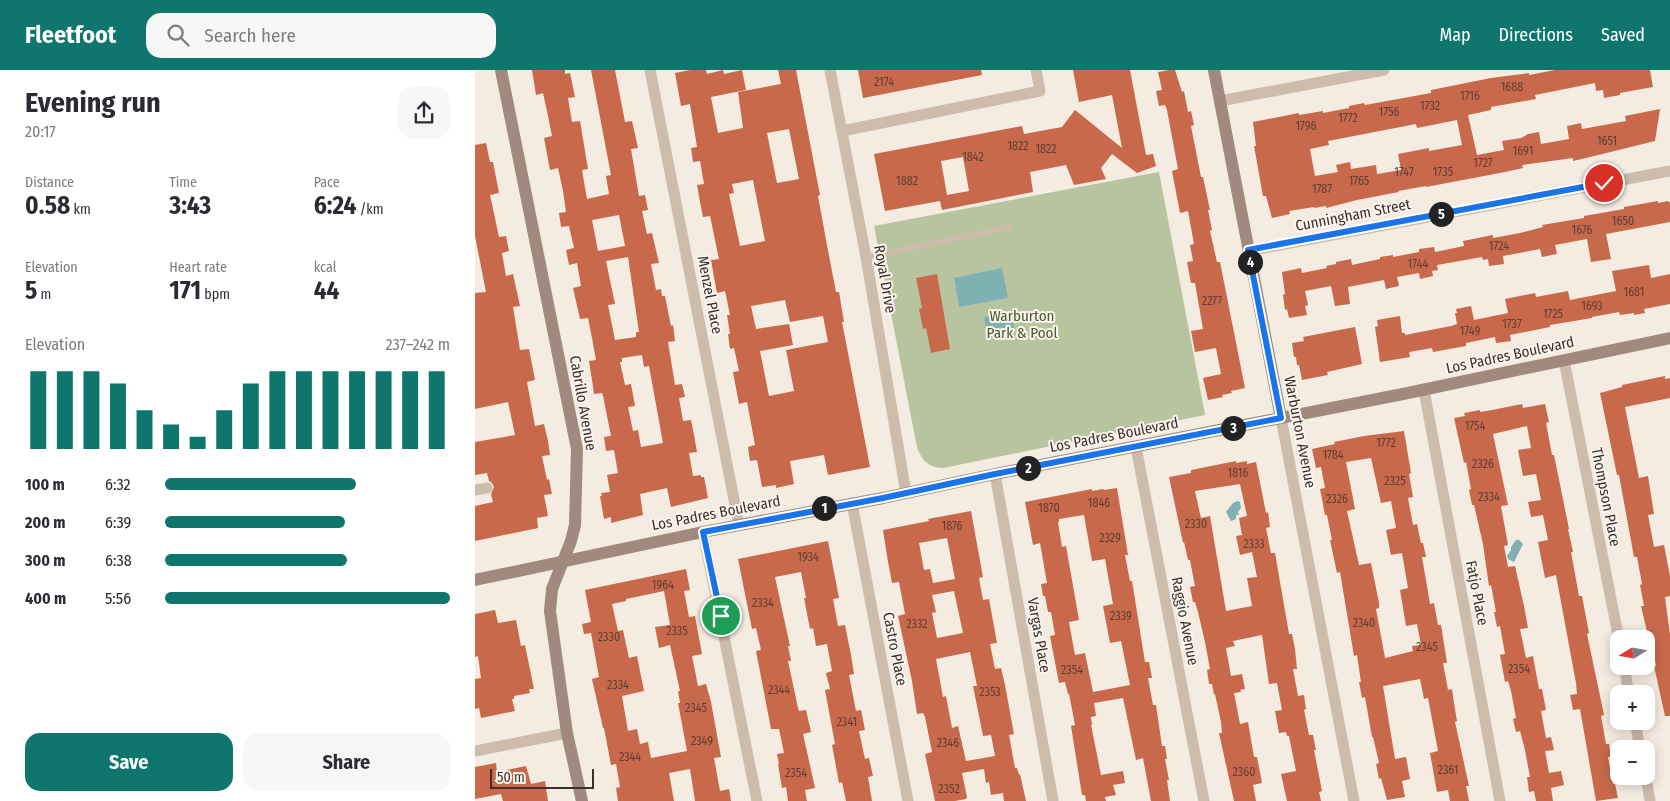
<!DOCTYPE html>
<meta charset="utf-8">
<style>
body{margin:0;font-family:"Fira Sans Condensed",sans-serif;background:#f7f7f7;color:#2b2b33;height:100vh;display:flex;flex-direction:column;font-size:19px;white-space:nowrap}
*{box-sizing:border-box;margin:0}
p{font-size:16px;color:#7c7c81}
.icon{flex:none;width:28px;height:28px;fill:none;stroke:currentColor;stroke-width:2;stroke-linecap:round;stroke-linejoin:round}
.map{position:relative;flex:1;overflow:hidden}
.side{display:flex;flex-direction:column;background:#fff;width:475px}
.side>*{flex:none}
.needle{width:32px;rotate:259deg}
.tools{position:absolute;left:1135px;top:560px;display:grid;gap:10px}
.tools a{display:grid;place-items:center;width:45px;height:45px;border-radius:10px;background:#fff;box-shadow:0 2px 12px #0003;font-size:25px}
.scale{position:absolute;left:15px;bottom:12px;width:104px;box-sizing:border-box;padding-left:5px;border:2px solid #3b302b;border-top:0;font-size:14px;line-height:18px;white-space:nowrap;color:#3b302b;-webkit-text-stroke:4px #fbf5ee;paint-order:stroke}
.pin{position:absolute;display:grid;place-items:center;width:42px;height:42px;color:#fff;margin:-21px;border:2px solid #fff;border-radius:50%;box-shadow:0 1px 5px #0007}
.km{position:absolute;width:25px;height:25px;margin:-12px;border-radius:50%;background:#222;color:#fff;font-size:14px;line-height:25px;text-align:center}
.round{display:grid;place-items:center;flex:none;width:52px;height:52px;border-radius:15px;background:#f7f7f7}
.headline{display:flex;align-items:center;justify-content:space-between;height:85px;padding:0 25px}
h1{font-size:28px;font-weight:700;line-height:38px}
.figures{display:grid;grid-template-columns:repeat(3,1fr);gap:8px;height:85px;padding:5px 25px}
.figures div{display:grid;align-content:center}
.figures b{font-size:25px;font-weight:700}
.figures small{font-size:14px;font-weight:400}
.figures p{font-size:14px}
.chart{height:140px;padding:10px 25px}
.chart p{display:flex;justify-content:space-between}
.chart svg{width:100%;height:90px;margin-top:5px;stroke:#0f766e;stroke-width:6}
.primary-button{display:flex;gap:10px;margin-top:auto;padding:10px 25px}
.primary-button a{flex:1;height:58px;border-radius:15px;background:#0f766e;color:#fff;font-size:20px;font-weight:700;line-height:58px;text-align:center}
.primary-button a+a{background:#f7f7f7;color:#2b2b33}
ul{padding:0 25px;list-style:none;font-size:16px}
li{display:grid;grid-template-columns:80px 60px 1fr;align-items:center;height:38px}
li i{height:12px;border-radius:6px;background:#0f766e}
header{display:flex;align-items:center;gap:30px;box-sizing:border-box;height:70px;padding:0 25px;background:#0f766e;color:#fff}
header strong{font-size:24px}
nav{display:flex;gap:28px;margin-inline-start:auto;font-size:18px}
.search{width:350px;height:45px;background:#f7f7f7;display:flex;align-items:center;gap:12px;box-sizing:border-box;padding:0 18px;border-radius:15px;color:#7c7c81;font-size:19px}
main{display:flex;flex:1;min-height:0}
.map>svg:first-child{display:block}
</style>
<header>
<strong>Fleetfoot</strong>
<div class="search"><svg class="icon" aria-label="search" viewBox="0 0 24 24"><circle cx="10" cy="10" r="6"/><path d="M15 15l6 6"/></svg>Search here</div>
<nav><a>Map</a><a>Directions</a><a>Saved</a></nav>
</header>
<main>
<section class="side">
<div class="headline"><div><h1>Evening run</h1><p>20:17</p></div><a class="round"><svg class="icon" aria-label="share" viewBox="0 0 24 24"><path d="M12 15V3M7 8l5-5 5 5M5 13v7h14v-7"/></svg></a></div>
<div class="figures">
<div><p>Distance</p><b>0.58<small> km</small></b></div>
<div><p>Time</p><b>3:43</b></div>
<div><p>Pace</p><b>6:24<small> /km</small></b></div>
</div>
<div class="figures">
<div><p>Elevation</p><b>5<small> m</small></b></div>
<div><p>Heart rate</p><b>171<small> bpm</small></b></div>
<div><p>kcal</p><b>44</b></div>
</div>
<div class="chart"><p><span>Elevation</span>237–242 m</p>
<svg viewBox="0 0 160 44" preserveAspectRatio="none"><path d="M5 44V6M15 44V6M25 44V6M35 44V12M45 44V25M55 44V32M65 44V38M75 44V25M85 44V12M95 44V6M105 44V6M115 44V6M125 44V6M135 44V6M145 44V6M155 44V6"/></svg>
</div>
<ul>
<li><b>100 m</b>6:32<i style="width:67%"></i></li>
<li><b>200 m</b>6:39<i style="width:63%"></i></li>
<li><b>300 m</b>6:38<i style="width:64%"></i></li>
<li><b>400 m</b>5:56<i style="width:100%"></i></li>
</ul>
<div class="primary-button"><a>Save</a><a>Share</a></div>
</section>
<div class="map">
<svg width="1195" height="731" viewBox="0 0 1195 731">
<rect width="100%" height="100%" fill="#f4ebe1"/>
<path fill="#b8c4a0" d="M684 102 730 345 468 398C453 397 447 391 442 377L399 156Z"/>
<g fill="#7fb0b2">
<polygon points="527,198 533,228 484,237 479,208"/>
<polygon points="536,242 540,262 513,267 509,247"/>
<polygon points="762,431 765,432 766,438 763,442 764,445 761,445 761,449 756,451 751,442 758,433"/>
<polygon points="1041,470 1044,470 1048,474 1039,492 1033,489 1032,486 1036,480 1036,477"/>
</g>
<g fill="#c8694b" fill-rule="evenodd">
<path d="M57 0H90V4L95 3 100 27 93 28 97 52 105 51 113 99 107 100 112 129 134 124 131 106 136 105 116 0H140L150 52 157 51 163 78 156 79 164 126 170 125 173 140 167 141 172 164 177 163 184 193 176 194 181 220 186 219 187 226H190L196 256 198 255 200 271 193 272 200 315 207 314 210 327 204 328 208 351 216 350 219 365 222 382 214 383 218 406 226 405V407H229L233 428 196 437 192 418 165 424 168 445 136 453V447L129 449 125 426H127L126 423 135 422 132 405 143 403 139 380 131 381 129 367 136 366 128 326 127 323 119 324 117 310 114 291 121 290 117 268 113 248 105 249 98 218 106 216 102 193 94 195 91 180 99 178 94 156 86 157 84 143 91 142 88 121 83 98 75 100 69 68 77 66 73 46 68 23 61 25ZM144 145 150 176 123 181 117 150ZM153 187 164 262H161V267L140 270 133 235 140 234 131 191ZM167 285 169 297 174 296 188 373 166 377 163 360 158 361 153 337 160 336 156 314 150 315 145 292H147V288Z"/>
<path d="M215 0H231L232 4 248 0 249 4 267 0 271 20 236 27 243 63 268 58 263 22 306 14 303 0H321L345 125 343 126 351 170 361 222H364L369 252H367L395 397 353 405 349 385 315 391 319 414 301 418V415L287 417 282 390 275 391 273 377 280 375 272 332 264 334 258 302 264 301 259 278 255 279 253 264H255L252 245H255L250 221 242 223 239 207 236 190 244 189 235 146 228 147 225 132 222 115 229 114 225 91 218 92 216 78 222 77 215 34 206 36 200 3ZM314 59 324 109 302 113 292 63ZM278 110 290 171 265 176 254 124 259 123 257 114ZM310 230 315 252 348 246 353 272 311 280 319 321 294 326 285 281 318 275 314 254 281 259 276 236Z"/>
<polygon points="383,0 506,0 507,5 388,28"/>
<path d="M598 0H655L671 85 678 84 681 96 662 103 637 84 626 98 631 109 599 115 591 95 555 102 558 122 467 140 465 131 410 141 399 84 547 56 549 64 587 57 600 40 647 78 637 25 604 32ZM488 87 494 121 472 125 466 91Z"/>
<polygon points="694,0 700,0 707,22 709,21 713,42 716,41 719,55 716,56 726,107 728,107 735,140 733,140 737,160 735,161 742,192 745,192 770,318 756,321 757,323 747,325 748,327 733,330 728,308 746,304 741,278 720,282 716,261 728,259 720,213 716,213 712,192 718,191 715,175 719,174 713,141 705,143 697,101 703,99 692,40 690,35 684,36 681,21 687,20 683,2"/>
<path d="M1080 0H1175L1178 17 1145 23V25L1129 28 1128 20 1121 21 1120 13 1060 25 1061 29 1016 37V40L993 45 1002 85 1029 80 1027 71 1046 68 1053 64 1064 62 1066 74 1094 69 1092 56 1106 53 1107 59 1151 51 1150 46 1185 39 1180 71 1107 89 1098 91V88L1047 95 1048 98 1030 102 951 117V116L923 121 924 122 882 130 851 138V136L839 138V137L814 141 815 144 797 148 791 126H788L779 76H781L778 52 824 43V45L848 41V43L874 38V36L889 33 890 35 956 23V20L1016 8 1054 3V5ZM982 50 987 75 954 81V78L923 84 926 100 902 104 901 95 876 99 875 92 861 95 863 102 840 106 835 79 854 75 853 71 941 54 942 58Z"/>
<polygon points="11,73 15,92 18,92 24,123 15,125 20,148 24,167 31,166 34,181 27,183 31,206 38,204 45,236 38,237 45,280 54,279 60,310 52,312 60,356 69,354 73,371 75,385 67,386 72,410 74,409 77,424 69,425 73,446 62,448 63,458 0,471 0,436 18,432 16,424 19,417 17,413 14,411 12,403 0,405 0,372 40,365 33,332 0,339 0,223 11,222 0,166 0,75"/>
<polygon points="1183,131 1183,133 1193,131 1195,133 1195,152 1131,164 1136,189 1116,192 1112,169 1080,175 1082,184 1067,187 1065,179 1028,186 1029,194 1014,196 1013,189 1008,190 1007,187 962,195 963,200 957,201 958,206 945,209 944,203 922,207 924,216 911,219 909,210 873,217 875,234 860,236 856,216 830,221 833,235 830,236 832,245 814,248 812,239 810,240 808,225 810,224 807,202 826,198 827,203 852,198 851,196 861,194 861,192 876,189 877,195 905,189 905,187 918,185 918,187 944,182 944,179 959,177 960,182 989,176 988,171 1018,165 1018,168 1045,163 1068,157 1067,155 1109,148 1109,146 1149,139 1149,137"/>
<polygon points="1174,195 1176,208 1195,204 1195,234 1169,239 1170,243 1159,245 1159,243 1145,245 1144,242 1117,247 1117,248 1075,255 1075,257 1035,265 1036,271 1021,273 1020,267 991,273 991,276 958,282 957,278 934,282 935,287 905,292 900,257 903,256 902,250 925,246 927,263 930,263 930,265 976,256 982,254 980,243 982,243 981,239 996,236 999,250 1033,243 1030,229 1060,223 1061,227 1093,221 1095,230 1141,221 1137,201"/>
<polygon points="462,204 475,279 456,283 451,258 448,259 444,239 447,238 441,208"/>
<polygon points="880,257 887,294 852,302 853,305 827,310 824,295 822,295 821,287 819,287 817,273 829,271 828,267"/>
<polygon points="1190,306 1190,309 1195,308 1195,328 1150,337 1164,408 1173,406 1179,444 1173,445 1179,477 1189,475 1195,506 1195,526 1190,527 1195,565 1195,646 1190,646 1179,596 1181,596 1176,569 1174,570 1166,536 1169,536 1165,515 1167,514 1162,487 1159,487 1144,405 1142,405 1125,323 1147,317 1147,315"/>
<polygon points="1047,334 1048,338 1070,334 1074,352 1071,353 1077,385 1079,385 1094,459 1093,459 1098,482 1096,482 1104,526 1107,526 1114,563 1112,564 1129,645 1126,646 1131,674 1134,674 1136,687 1133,687 1138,714 1140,714 1143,728 1121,731 1105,639 1098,640 1095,625 1102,624 1101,613 1081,505 1070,508 1063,472 1073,470 1068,445 1056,447 1053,432 1066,430 1061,404 1048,406 1043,380 1056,378 1052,356 1018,364 1033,435 1026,436 1033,475 1029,476 1033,497 1040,496 1049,536 1053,558 1045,559 1051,588 1058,586 1064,619 1067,619 1071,640 1066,641 1071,668 1076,667 1079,680 1070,681 1074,703 1086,701 1089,715 1076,718 1078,731 1061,731 1059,721 1054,722 1052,707 1055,707 1050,680 1045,661 1041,662 1038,649 1041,648 1036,621 1033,611 1030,612 1025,585 1030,584 1025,556 1022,557 1019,542 1021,542 1016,515 1014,516 1008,474 999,435 997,435 994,420 996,419 991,392 989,393 979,348 990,346 989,343 1005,340 1005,342 1017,340"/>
<path d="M929 361 936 403 934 404 938 427 933 428 938 455 942 454 946 473H948L951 487H947L955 534 959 533 963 555H966L972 593H968L973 620 977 619 979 633 982 651 980 652 994 716H991L994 731H975L973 720 962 722 955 683 963 681 953 628 949 629 945 609 908 616 920 689 931 687 935 709 927 711 930 727 912 730 906 708 904 709 901 694 904 693 898 667H897L890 627 887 628 884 612H886L882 585 879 586 865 502 862 503 855 470H857L852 445H850L845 419 850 418 846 397 841 398 837 379 860 374 859 372 889 366ZM896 388 906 433 916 431 921 458 911 460 916 485 927 483 933 518 925 520 931 556 942 554 946 575 937 576 938 581 910 588 901 539 904 538V533L896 493 884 495 872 441 880 439 871 392Z"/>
<path d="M761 391V393L772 391V394L781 392 791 443 793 442 795 457 791 458 796 483H800L814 564H817L820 579 822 599H818L823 626 829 625 831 639 829 640 834 665H838L841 680H839L847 721 844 722 846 731H812L806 704 821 701 814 666H812L811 662 804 663 800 641 807 640 802 613 794 614 787 565 758 571 760 576 751 578 756 606 767 604 770 619 765 620 766 622 759 623 765 654 773 652 779 687H782L787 713 778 715 781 731H759L744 663H747L746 652 740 624 739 625 737 614H734L732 600 735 599 730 572 723 542 720 532H718L715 517 720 516 715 490H713L709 472 708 473 694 407 716 403V400ZM765 414 772 446 764 448 767 465 761 466 765 485 777 482 782 507 772 508 777 536 751 541 735 446 726 448 720 421Z"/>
<path d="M642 418 653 485H650L655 511H657L670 592H674L677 608H673L678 635H681L687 676H690L692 689H690L694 710H692L695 731H676L668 688 661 690 648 628 619 633 621 646 616 647 617 655H616L626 705 648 701 650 713 638 715 641 725 630 727 631 731H611L610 725H607L596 656 600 655 594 624H593L590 612 584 613 575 566 580 565 576 542H573L570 526H568L566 514 572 513 565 473 558 475 550 432 617 419V421L628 419 629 420ZM609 445 617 491 630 489 638 534 628 536 635 573 646 571 655 615 618 622 610 583 600 585 594 552 604 550 591 476 587 477 583 452H584V449Z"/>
<path d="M496 441 508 507 504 508 508 530 514 529 522 573 515 574 520 599 526 598 530 615 539 664 534 665 540 698H542L544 705 545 704 551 731H529L528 723 516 725 514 712 511 713 509 699 487 703 492 727 491 729 480 731H460L450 684 457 682 450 647 448 643 442 644 437 611 423 546 430 544 424 512 417 513 413 492 408 460 454 451 453 449ZM472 468 480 509 458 513 455 499 449 500 444 473ZM479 521 488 563 462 568 457 543 461 542 457 525ZM495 582 502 616H498L508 666 516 665 520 686 491 691 483 656 477 658 471 626 468 627 461 589Z"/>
<polygon points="353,471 364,528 358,529 363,556 370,555 376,585 379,604 374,605 381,641 386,640 390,660 384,661 390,689 394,688 398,706 393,707 397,731 371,731 367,712 364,713 357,675 360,674 350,620 355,619 351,603 357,601 352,574 341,576 338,558 335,559 329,528 331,528 326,502 300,507 315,576 313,576 316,591 313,591 323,638 324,641 331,640 336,662 328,664 340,718 330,720 332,731 313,731 311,717 307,718 303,694 304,694 302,684 309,683 304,659 296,659 281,581 286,580 281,558 277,559 263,489"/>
<path d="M211 499 215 520 209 521 214 547 220 546 227 584 217 586 223 616 231 614 236 632 246 687 239 688 245 721 254 719 256 731H220L215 699 194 703 199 731H143L141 718 145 717 141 694 136 695 129 658H128L117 609 124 607 116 563 109 564 107 554 116 552 110 520ZM189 521 195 555 180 557 184 578 195 575 205 621H203L205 633H203L212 681 176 688 173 672 165 674 162 659 153 661 147 626 169 621 162 586 154 588 148 560 143 561 137 534 151 531V529Z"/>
<polygon points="20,540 23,553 41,550 46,576 50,575 59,619 54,619 55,623 39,626 39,629 37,629 40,641 6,648 4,638 0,639 0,609 6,608 3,586 0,587 0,544"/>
<polygon points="21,693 22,702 51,696 56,714 70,711 73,731 28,731 26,724 0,729 0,697"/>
</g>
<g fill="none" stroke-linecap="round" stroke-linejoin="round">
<polyline stroke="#cdbbac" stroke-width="5.5" points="391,187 535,157"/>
<g stroke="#cdbbac" stroke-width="11">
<polyline points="175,0 264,455"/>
<polyline points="355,0 391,187 431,423"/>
<polyline points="745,31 909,0"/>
<polyline points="367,61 565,21 561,0"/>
<polyline points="773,181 1195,101"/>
<polyline points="1089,290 1144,570"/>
<polyline points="949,320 1025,731"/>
<polyline points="806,348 879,731"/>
<polyline points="661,377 729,731"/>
<polyline points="520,404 578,731"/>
<polyline points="0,420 12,418"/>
<polyline points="377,433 433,731"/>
<polyline points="228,462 282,731"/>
<polyline points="1149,596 1154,624"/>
<polyline points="1160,651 1165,679"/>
<polyline points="0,681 92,663"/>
<polyline points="1171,706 1175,731"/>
</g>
<g stroke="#a18a7d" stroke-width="12">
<polyline points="26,0 102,379 100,455 96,471 77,519 75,541 92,663 107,731"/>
<polyline points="739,0 806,348"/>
<polyline points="0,510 228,462 408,428 520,404 928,324 1195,268"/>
</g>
</g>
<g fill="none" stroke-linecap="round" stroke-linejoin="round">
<g stroke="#fff" stroke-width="10">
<polyline id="route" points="246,546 228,462 408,428 520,404 806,348 773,180 1129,113"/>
</g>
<use href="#route" stroke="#1a73e8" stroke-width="6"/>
</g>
<g text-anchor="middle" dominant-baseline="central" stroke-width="4" stroke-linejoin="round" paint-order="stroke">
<g font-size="12" fill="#5e3e33">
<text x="409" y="12">2174</text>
<text x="1037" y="17">1688</text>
<text x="995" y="26">1716</text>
<text x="955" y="36">1732</text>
<text x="914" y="42">1756</text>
<text x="873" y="48">1772</text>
<text x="831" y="56">1796</text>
<text x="1132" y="71">1651</text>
<text x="543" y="76">1822</text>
<text x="571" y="79">1822</text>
<text x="1048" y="81">1691</text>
<text x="498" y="87">1842</text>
<text x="1008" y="93">1727</text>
<text x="929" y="102">1747</text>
<text x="968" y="102">1735</text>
<text x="432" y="111">1882</text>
<text x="884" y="111">1765</text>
<text x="847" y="119">1787</text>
<text x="1148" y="151">1650</text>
<text x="1107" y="160">1676</text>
<text x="1024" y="176">1724</text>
<text x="943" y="194">1744</text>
<text x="1159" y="222">1681</text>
<text x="737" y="231">2277</text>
<text x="1117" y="236">1693</text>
<text x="1078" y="244">1725</text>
<text x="1037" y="254">1737</text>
<text x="995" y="261">1749</text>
<text x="1000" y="356">1754</text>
<text x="911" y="373">1772</text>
<text x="858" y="385">1784</text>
<text x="1008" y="394">2326</text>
<text x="763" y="403">1816</text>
<text x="920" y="411">2325</text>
<text x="1014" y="427">2334</text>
<text x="862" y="429">2326</text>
<text x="624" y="433">1846</text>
<text x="574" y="438">1870</text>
<text x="721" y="454">2330</text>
<text x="477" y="456">1876</text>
<text x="635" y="468">2329</text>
<text x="779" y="474">2333</text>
<text x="333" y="487">1934</text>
<text x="188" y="515">1964</text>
<text x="288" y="533">2334</text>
<text x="646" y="546">2339</text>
<text x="889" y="553">2340</text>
<text x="442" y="554">2332</text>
<text x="202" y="561">2335</text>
<text x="134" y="567">2330</text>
<text x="952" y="577">2345</text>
<text x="1044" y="599">2354</text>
<text x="597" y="600">2354</text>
<text x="143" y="615">2334</text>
<text x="304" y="620">2344</text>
<text x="515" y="622">2353</text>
<text x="221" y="638">2345</text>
<text x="372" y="652">2341</text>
<text x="227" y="671">2349</text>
<text x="473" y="673">2346</text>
<text x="155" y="687">2344</text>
<text x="973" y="700">2361</text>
<text x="769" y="702">2360</text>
<text x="321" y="703">2354</text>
<text x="474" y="719">2352</text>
</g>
<g font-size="15" fill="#3b302b" stroke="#fbf5ee">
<text transform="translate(878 145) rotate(-11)">Cunningham Street</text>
<text transform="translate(410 209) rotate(80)">Royal Drive</text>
<text transform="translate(235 225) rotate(79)">Menzel Place</text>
<text transform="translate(1035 285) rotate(-12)">Los Padres Boulevard</text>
<text transform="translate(108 333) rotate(80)">Cabrillo Avenue</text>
<text transform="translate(825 362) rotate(79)">Warburton Avenue</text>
<text transform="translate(639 365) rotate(-11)">Los Padres Boulevard</text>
<text transform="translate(1131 427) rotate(79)">Thompson Place</text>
<text transform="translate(241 443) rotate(-11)">Los Padres Boulevard</text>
<text transform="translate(1002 523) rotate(79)">Fatjo Place</text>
<text transform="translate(710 551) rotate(79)">Raggio Avenue</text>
<text transform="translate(564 565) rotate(80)">Vargas Place</text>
<text transform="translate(420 579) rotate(79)">Castro Place</text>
</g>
<g font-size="15" fill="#4a5a2e" stroke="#fbf5ee">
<text x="547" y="246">Warburton<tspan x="547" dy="17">Park &amp; Pool</tspan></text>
</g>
</g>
</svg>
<div class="tools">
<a><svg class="needle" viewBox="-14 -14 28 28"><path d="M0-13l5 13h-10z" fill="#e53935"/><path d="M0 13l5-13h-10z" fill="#7c7c81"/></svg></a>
<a>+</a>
<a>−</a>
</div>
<div class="scale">50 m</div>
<div class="pin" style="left:246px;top:546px;background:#1e9e55"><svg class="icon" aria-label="arrive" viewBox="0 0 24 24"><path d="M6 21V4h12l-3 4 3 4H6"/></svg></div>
<div class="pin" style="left:1129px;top:113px;background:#d93025"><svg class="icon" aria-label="check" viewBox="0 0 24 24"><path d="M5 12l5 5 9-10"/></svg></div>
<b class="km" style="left:349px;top:438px">1</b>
<b class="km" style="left:553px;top:398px">2</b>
<b class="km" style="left:758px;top:358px">3</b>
<b class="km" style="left:775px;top:192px">4</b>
<b class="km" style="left:966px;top:144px">5</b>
</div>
</main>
